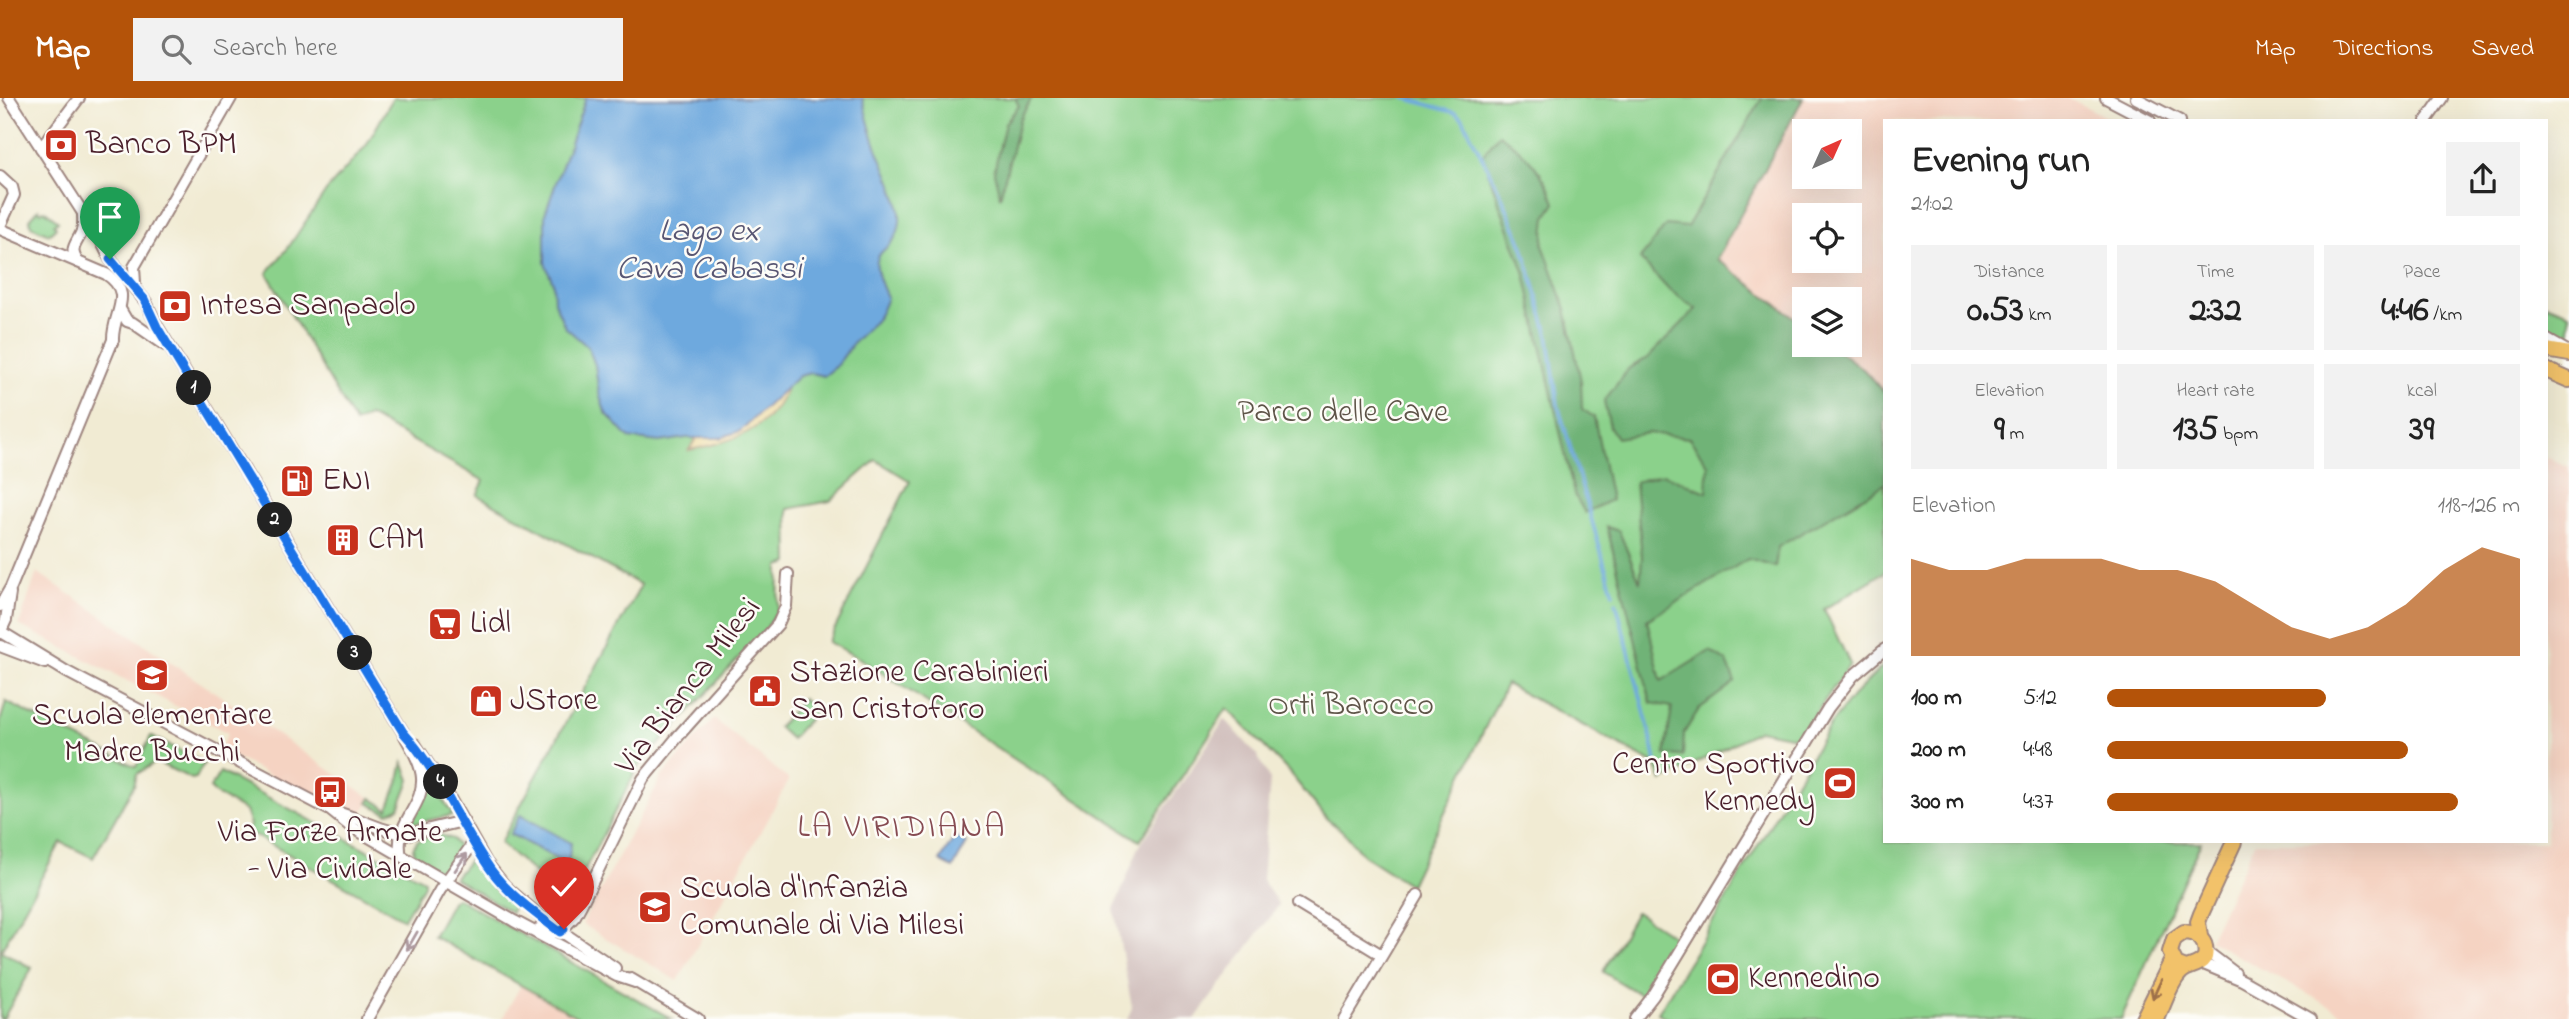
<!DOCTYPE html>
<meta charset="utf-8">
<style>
body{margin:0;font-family:"Indie Flower",sans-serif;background:#f2f2f2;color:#222;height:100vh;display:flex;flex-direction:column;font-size:26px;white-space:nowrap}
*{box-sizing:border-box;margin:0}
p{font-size:23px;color:#767676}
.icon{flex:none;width:38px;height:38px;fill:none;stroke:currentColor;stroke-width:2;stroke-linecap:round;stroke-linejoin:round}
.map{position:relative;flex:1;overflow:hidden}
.drawer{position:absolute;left:1883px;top:21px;width:665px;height:724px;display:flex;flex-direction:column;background:#fff;border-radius:0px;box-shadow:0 7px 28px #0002}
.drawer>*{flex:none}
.needle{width:46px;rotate:45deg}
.controls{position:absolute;left:1792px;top:21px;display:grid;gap:14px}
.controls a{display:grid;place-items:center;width:70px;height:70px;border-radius:0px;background:#fff;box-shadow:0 7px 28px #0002;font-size:35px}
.pin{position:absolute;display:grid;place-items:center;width:60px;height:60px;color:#fff;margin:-72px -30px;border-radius:50% 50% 50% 0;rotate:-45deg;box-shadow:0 0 7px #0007}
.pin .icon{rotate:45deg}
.km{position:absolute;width:35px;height:35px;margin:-18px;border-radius:50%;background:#222;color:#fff;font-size:19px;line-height:35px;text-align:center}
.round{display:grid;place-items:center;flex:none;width:74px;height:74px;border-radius:0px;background:#f2f2f2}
.summary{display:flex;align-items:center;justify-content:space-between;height:119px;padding:0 28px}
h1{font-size:38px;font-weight:800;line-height:52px}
.figures{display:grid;grid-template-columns:repeat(3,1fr);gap:10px;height:119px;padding:7px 28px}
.figures div{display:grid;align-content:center;border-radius:0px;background:#f2f2f2;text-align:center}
.figures b{font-size:35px;font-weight:800}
.figures small{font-size:19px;font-weight:400}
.figures p{font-size:19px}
.chart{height:196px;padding:14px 28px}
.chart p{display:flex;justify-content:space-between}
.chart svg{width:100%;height:126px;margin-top:7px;fill:#b45309;opacity:.7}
ul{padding:0 28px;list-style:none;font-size:23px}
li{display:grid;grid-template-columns:112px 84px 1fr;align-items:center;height:52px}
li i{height:18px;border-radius:9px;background:#b45309}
header{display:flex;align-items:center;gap:42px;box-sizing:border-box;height:98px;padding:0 35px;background:#b45309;color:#fff}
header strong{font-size:33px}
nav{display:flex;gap:38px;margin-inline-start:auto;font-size:24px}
.search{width:490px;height:63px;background:#f2f2f2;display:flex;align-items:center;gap:18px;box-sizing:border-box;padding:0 24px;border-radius:0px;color:#767676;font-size:26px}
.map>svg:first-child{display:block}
</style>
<header>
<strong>Map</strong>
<div class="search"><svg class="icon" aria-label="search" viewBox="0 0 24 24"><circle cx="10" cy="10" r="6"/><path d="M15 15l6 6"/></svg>Search here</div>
<nav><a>Map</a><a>Directions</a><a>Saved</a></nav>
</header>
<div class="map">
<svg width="2569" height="921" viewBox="0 0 2569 921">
<rect width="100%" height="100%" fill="#fdfcf7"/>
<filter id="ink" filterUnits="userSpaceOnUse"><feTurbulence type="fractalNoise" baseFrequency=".0143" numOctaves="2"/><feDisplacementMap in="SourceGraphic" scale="14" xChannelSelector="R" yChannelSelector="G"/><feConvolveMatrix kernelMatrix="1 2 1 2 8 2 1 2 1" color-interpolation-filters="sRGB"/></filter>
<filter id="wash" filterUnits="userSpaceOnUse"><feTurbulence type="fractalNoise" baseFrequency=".00686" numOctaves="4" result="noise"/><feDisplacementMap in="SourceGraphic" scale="28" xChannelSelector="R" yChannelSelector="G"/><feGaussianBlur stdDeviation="1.57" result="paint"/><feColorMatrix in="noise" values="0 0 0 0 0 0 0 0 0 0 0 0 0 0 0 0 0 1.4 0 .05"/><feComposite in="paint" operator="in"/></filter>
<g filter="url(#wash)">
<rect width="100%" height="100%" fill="#f1ebd3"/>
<g fill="#f5d3c2" fill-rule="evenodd">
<path d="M1803 0H2069L2113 23H1885V296L1864 272 1831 247H1850V201H1804V227L1717 161ZM1804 33H1850V79H1804ZM1804 117H1850V163H1804Z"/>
<polygon points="2546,359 2569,369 2569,921 2353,921 2209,842 2255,744 2546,744"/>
<polygon points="37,474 371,700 359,720 337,714 220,651 228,635 19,527"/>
<polygon points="714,621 789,682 678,883 582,826 662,678"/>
<polygon points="521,887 581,921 502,921"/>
</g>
<polygon fill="#d1c0bd" points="1225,621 1257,657 1270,682 1262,782 1279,807 1195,921 1127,921 1132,910 1114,811 1139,749"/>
<g fill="#8bd18b" stroke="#6a785b" stroke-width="2">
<polygon points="393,0 1803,0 1717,161 1804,227 1804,247 1831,247 1864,272 1883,294 1885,290 1885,474 1824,511 1850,566 1799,640 1759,632 1662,683 1655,666 1506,586 1410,787 1363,757 1345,735 1327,721 1288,673 1227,610 1140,743 859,560 828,544 910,383 876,362 830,403 788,411 789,465 779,468 778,511 766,531 638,669 568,804 500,745 641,487 477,397 484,383 369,318 355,325 267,175 288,150 326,93 366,48"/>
<polygon points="39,111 41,114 44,112 58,123 54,126 56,129 49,136 31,128 30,121"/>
<polygon points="2546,206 2569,215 2569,235 2559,237 2546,231"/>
<polygon points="1885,566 1885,744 2201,744 2121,921 1668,921 1658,915 1830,627 1853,598"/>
<polygon points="803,601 816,613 791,641 778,629"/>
<polygon points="6,604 136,669 151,638 204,665 196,680 192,681 156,664 137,676 134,687 93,760 61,744 1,853 32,870 3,921 0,921 0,624"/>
<polygon points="403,664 410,682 399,710 388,715 368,705 371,700 388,711 399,682"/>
<polygon points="220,674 424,782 424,787 404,821 247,733 250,727 245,713 217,697 210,690"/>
<polygon points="429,680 453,717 411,726"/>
<polygon points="437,736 453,741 460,752 459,759 445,772 436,771 415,758 413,750 417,743"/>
<polygon points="471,760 491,787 514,808 511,814 454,780"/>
<polygon points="457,800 672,921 581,921 433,838 453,802"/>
<polygon points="1636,814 1679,842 1641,897 1603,874"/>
</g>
<g fill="#70b377" stroke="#5d6951" stroke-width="2">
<polygon points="1015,0 1032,0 1020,20 1000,99 994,74 1005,25 1019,8"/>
<polygon points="1762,0 1803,0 1717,161 1804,227 1804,247 1831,247 1864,272 1885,296 1885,386 1778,449 1775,469 1748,461 1647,522 1661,583 1710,553 1727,564 1735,584 1699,611 1684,635 1683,658 1665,657 1672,609 1651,605 1607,429 1619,433 1640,484 1642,459 1635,384 1663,376 1707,394 1708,367 1689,340 1648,335 1617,340 1610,329 1604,303 1629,270 1648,260 1696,211 1668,191 1640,161 1666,127 1687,129"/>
<path d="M1499 36C1524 52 1546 77 1555 105L1546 119 1543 147 1566 211 1581 283 1582 311 1594 319 1611 402 1585 415 1574 396 1525 176 1482 58Z"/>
</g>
<path fill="#eeda9e" stroke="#9c7c64" stroke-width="2" d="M788 286C773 332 732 344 689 352L696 340H719L740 333Z"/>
<g fill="#6ea9de" stroke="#5c6484" stroke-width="2">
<path d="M586 0H862C866 14 869 28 874 42 881 65 902 99 900 123 896 163 859 141 887 199 880 221 874 224 858 240 845 253 842 266 824 278L811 275 799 278 740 333 719 340H687L659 344 629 340 605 314 599 295 595 267 588 249 565 229 554 204 553 185 545 165V116Z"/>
<polygon points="520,717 571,745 568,767 510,736"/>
<polygon points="955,738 967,745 953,770 940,763"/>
</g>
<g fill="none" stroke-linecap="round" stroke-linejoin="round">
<g stroke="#6ea9de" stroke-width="3.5">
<polyline points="1405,0 1456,15 1463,21 1503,101 1523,149 1548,236 1558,307 1613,495"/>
<polyline points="1616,504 1651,639 1656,664"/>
</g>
</g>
</g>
<g filter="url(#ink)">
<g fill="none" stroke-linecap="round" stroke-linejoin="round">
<g stroke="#9e857f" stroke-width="14">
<g id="minor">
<path d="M9 0 83 115 92 124 110 161 146 204 157 228 403 634C410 648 421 664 422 680 424 710 393 725 401 758"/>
<polyline points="2106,0 2150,23"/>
<polyline points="2136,0 2180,23"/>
<polyline points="2426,23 2442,0"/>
<polyline points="41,50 79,0"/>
<polyline points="0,78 12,89 14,97 0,128"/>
<path d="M0 131 106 176C136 196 112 215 113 242L11 489 0 508"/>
<path d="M78 164C68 150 77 146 82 133 84 127 83 120 83 115"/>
<polyline points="135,185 134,169 231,0"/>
<polyline points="120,211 127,223 133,225 165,247"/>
<polyline points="2546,241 2569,254"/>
<polyline points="0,533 67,574 330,712 350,728 514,823 617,878 635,884"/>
<polyline points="0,535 6,522 10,495"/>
<polyline points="0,548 45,565"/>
<polyline points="415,646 444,690 486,764 505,788 543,821 615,870"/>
<path d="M333 713C358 719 383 735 409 736L463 723"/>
<polyline points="1298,806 1380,856"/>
<polyline points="543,821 561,819 576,811"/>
<polyline points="540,830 548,834 560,834 575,818 581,807 643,681 680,636 778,526 786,508 788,476"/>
<polyline points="2206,853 2235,875"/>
<polyline points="2201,865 2242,882 2311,921"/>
<polyline points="631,881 698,921"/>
<polyline points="367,921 440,792 474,744"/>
<polyline points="1344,921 1418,797"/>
<polyline points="1635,921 1653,898 1828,610 1853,578 1885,551"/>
</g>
</g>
<g stroke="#9e857f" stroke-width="18">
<g id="major">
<polyline points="2546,252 2569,256"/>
<polyline points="2546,272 2569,282"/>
<polyline points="2200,838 2198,824 2201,816 2234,744"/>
<polyline points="2143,921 2172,862"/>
<path d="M2157 921C2164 907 2170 884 2181 874 2189 866 2198 870 2205 859 2208 844 2199 835 2184 834L2174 841 2170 854 2176 866 2186 870"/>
</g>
</g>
<use href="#minor" stroke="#fff" stroke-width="10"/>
<use href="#major" stroke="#f2c26a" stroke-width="14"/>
</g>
<defs><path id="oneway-shaft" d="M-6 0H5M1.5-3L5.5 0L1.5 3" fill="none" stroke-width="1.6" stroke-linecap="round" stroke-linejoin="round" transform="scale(1.75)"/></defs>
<g stroke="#ae9aa0">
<use href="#oneway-shaft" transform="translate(461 764) rotate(-55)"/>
<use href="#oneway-shaft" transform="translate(412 843) rotate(120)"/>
</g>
<use stroke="#9e704a" href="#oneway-shaft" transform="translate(2157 891) rotate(115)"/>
</g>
<g fill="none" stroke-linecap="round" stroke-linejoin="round" filter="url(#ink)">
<g stroke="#fff" stroke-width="14">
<path id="route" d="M110 161 144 201 157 229 403 634C441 676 459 727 491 772 509 797 536 816 560 834L564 831"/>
</g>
<use href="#route" stroke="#1a73e8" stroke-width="9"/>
</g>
<defs>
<g id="bank-square" transform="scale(1.75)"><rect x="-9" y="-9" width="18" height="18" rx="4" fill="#c8321e" stroke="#fdfcf7"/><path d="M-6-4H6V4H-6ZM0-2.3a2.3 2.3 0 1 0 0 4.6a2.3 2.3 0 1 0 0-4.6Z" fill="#fff"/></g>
<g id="fuel-square" transform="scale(1.75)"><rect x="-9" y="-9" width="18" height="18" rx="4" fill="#c8321e" stroke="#fdfcf7"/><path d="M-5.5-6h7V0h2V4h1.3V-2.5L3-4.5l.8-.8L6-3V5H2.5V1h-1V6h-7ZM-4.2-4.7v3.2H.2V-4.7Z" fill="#fff"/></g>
<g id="building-square" transform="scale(1.75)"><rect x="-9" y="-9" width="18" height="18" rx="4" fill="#c8321e" stroke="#fdfcf7"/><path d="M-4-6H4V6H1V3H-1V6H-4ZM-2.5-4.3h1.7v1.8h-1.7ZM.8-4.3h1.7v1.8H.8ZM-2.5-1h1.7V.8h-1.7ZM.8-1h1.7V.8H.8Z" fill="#fff"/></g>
<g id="supermarket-square" transform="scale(1.75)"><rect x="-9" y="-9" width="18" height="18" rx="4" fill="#c8321e" stroke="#fdfcf7"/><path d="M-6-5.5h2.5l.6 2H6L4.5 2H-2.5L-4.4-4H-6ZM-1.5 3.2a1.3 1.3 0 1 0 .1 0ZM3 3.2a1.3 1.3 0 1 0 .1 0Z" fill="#fff"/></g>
<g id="school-square" transform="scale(1.75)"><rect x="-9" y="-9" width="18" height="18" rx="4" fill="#c8321e" stroke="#fdfcf7"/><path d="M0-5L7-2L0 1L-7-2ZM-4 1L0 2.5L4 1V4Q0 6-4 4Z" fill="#fff"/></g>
<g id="civic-square" transform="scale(1.75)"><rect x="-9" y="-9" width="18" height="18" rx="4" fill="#c8321e" stroke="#fdfcf7"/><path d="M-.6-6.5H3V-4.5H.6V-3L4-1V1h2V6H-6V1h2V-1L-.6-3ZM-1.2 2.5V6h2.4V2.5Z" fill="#fff"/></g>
<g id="shop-square" transform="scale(1.75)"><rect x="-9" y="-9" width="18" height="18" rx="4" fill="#c8321e" stroke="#fdfcf7"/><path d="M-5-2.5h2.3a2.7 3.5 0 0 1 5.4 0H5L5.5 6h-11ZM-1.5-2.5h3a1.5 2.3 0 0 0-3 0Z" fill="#fff"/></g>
<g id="stadium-square" transform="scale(1.75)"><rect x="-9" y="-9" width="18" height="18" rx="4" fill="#c8321e" stroke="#fdfcf7"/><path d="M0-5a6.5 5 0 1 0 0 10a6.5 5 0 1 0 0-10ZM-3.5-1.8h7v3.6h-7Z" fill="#fff"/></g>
<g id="bus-square" transform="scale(1.75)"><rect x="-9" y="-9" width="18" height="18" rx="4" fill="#c8321e" stroke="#fdfcf7"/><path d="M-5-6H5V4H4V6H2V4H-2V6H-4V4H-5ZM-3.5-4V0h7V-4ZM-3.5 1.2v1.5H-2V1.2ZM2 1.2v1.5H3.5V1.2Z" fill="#fff"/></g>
</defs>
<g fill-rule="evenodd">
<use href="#bank-square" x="61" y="47"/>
<use href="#bank-square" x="175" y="208"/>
<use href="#fuel-square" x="297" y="383"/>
<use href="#building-square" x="343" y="442"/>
<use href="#supermarket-square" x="445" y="526"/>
<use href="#school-square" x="152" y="577"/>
<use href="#civic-square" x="765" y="593"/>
<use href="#shop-square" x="486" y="603"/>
<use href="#stadium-square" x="1840" y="685"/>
<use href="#bus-square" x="330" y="694"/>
<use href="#school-square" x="655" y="809"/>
<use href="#stadium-square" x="1723" y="881"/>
</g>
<g text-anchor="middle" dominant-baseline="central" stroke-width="5" stroke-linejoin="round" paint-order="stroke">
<g font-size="32" fill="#4a1f2b" stroke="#fdfcf7" text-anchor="start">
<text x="86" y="47">Banco BPM</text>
<text x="200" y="208">Intesa Sanpaolo</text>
<text x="322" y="383">ENI</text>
<text x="368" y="442">CAM</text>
<text x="470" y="526">Lidl</text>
<text x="790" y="575">Stazione Carabinieri<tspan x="790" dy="37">San Cristoforo</tspan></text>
<text x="510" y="603">JStore</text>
<text x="152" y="618" text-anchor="middle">Scuola elementare<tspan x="152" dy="37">Madre Bucchi</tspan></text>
<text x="1815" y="667" text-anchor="end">Centro Sportivo<tspan x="1815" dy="37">Kennedy</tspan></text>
<text x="330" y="735" text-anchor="middle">Via Forze Armate<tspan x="330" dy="37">- Via Cividale</tspan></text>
<text x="680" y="791">Scuola d'Infanzia<tspan x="680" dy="37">Comunale di Via Milesi</tspan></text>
<text x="1748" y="881">Kennedino</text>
</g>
<g font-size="32" fill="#5e5448" stroke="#fdfcf7">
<text x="1343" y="315">Parco delle Cave</text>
<text x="1351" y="608">Orti Barocco</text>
</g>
<g font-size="32" fill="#4a1f2b" stroke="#fdfcf7">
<text transform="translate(689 589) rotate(-52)">Via Bianca Milesi</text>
</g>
<g font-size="33" font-style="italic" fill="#585673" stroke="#fdfcf7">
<text x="709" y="134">Lago ex<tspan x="709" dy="38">Cava Cabassi</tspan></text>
</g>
<g font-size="33" letter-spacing="2" fill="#864b52" stroke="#fdfcf7">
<text x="902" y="730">LA VIRIDIANA</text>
</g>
</g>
</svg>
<div class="controls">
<a><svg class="needle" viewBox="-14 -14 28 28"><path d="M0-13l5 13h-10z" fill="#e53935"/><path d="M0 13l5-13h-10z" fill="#767676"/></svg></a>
<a><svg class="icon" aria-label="locate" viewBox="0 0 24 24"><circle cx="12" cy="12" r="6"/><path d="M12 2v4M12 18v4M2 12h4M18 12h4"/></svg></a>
<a><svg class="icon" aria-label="layers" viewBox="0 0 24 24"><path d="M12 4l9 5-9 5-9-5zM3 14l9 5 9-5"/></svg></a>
</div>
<div class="pin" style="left:110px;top:161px;background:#1e9e55"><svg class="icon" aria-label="arrive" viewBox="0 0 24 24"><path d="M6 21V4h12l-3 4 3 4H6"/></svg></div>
<div class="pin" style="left:564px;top:831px;background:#d93025"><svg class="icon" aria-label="check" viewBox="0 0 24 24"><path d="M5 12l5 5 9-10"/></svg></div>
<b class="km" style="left:194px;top:290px">1</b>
<b class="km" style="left:275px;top:422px">2</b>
<b class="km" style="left:355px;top:555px">3</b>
<b class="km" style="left:441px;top:684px">4</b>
<section class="drawer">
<div class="summary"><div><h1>Evening run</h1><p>21:02</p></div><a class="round"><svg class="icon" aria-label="share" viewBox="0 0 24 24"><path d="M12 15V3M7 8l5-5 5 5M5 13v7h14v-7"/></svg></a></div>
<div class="figures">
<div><p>Distance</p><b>0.53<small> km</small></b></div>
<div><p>Time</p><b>2:32</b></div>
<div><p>Pace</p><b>4:46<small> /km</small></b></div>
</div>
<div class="figures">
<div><p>Elevation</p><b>9<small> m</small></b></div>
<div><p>Heart rate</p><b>135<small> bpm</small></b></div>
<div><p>kcal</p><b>39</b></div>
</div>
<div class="chart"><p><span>Elevation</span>118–126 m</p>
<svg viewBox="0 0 160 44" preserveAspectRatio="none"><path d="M0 44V10L10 14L20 14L30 10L40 10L50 10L60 14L70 14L80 18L90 26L100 34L110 38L120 34L130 26L140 14L150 6L160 10V44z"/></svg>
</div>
<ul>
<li><b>100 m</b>5:12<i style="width:53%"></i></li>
<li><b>200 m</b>4:48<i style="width:73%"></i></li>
<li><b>300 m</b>4:37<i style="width:85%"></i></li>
</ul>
</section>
</div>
